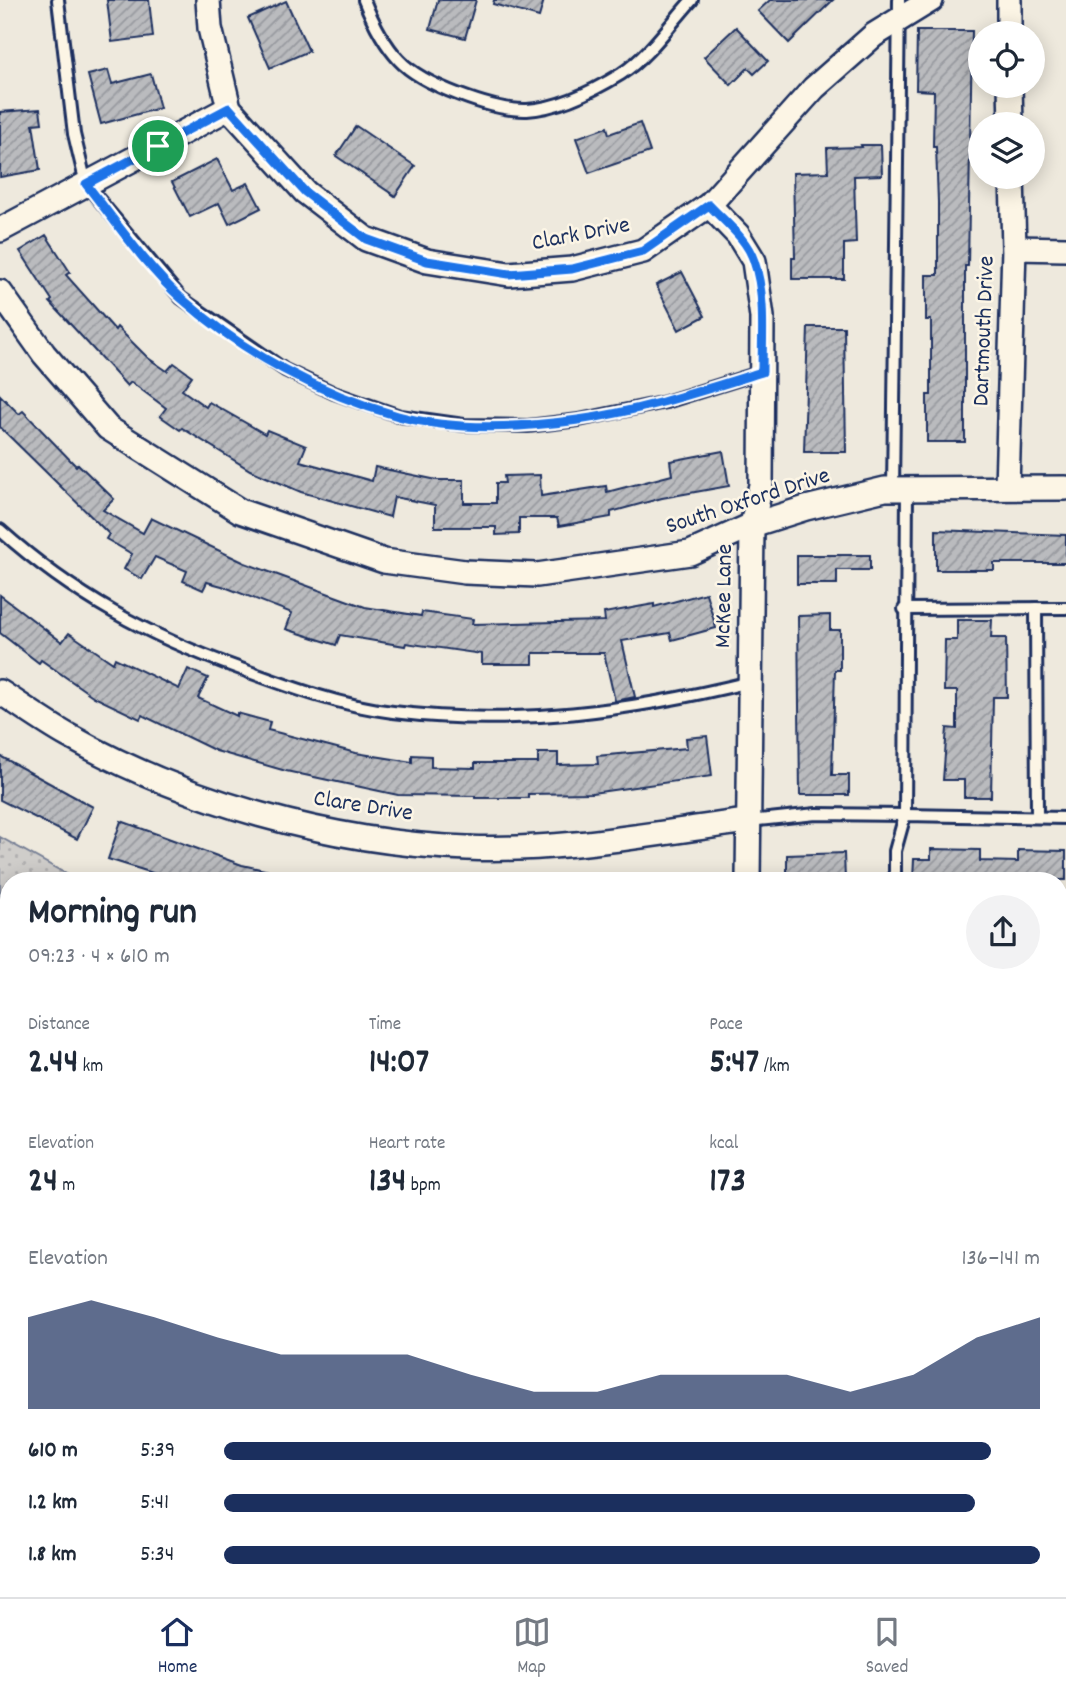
<!DOCTYPE html>
<meta charset="utf-8">
<style>
body{margin:0;font-family:Dekko,sans-serif;background:#f2f2f3;color:#1f2937;height:100vh;display:flex;flex-direction:column;font-size:26px;white-space:nowrap}
*{box-sizing:border-box;margin:0}
p{font-size:23px;color:#747a83}
.icon{flex:none;width:38px;height:38px;fill:none;stroke:currentColor;stroke-width:2;stroke-linecap:round;stroke-linejoin:round}
.map{position:relative;flex:1;overflow:hidden}
.side{position:absolute;left:0px;top:872px;width:1068px;height:726px;display:flex;flex-direction:column;background:#fff;border-radius:28px 28px 0 0;box-shadow:0 4px 18px #0003}
.side>*{flex:none}
.tools{position:absolute;left:968px;top:21px;display:grid;gap:14px}
.tools a{display:grid;place-items:center;width:77px;height:77px;border-radius:50%;background:#fff;box-shadow:0 4px 18px #0003;font-size:35px}
.pin{position:absolute;display:grid;place-items:center;width:60px;height:60px;color:#fff;margin:-30px;border:4px solid #fff;border-radius:50%;box-shadow:0 2px 7px #0007}
.round{display:grid;place-items:center;flex:none;width:74px;height:74px;border-radius:37px;background:#f2f2f3}
.headline{display:flex;align-items:center;justify-content:space-between;height:119px;padding:0 28px}
h1{font-size:38px;font-weight:800;line-height:52px}
.figures{display:grid;grid-template-columns:repeat(3,1fr);gap:10px;height:119px;padding:7px 28px}
.figures div{display:grid;align-content:center}
.figures b{font-size:35px;font-weight:800}
.figures small{font-size:19px;font-weight:400}
.figures p{font-size:19px}
.chart{height:196px;padding:14px 28px}
.chart p{display:flex;justify-content:space-between}
.chart svg{width:100%;height:126px;margin-top:7px;fill:#1b2f5e;opacity:.7}
ul{padding:0 28px;list-style:none;font-size:23px}
li{display:grid;grid-template-columns:112px 84px 1fr;align-items:center;height:52px}
li i{height:18px;border-radius:9px;background:#1b2f5e}
.tab-bar{display:flex;justify-content:space-around;align-items:center;height:98px;border-top:2px solid #e0e1e3;background:#fff;font-size:19px;color:#747a83}
.tab-bar a{display:grid;justify-items:center;gap:4px}
.tab-bar .on{color:#1b2f5e}
.map>svg:first-child{display:block}
</style>
<div class="map">
<svg width="1066" height="1597" viewBox="0 0 1066 1597">
<defs>
<pattern id="park-dots" width="8" height="8" patternUnits="userSpaceOnUse" patternTransform="scale(1.75)"><rect width="8" height="8" fill="#cfcdca"/><path d="M2 2h.1M6 6h.1" fill="none" stroke="#b1b0b0" stroke-width="1.8" stroke-linecap="round"/></pattern>
<pattern id="building-hatch" width="6" height="6" patternUnits="userSpaceOnUse" patternTransform="scale(1.75)"><rect width="6" height="6" fill="#babbbe"/><path d="M-1 1l2-2M0 6l6-6M5 7l2-2" fill="none" stroke="#96989e"/></pattern>
</defs>
<rect width="100%" height="100%" fill="#eee9dd"/>
<filter id="ink" filterUnits="userSpaceOnUse"><feTurbulence type="fractalNoise" baseFrequency=".0143" numOctaves="2"/><feDisplacementMap in="SourceGraphic" scale="14" xChannelSelector="R" yChannelSelector="G"/><feConvolveMatrix kernelMatrix="1 2 1 2 8 2 1 2 1" color-interpolation-filters="sRGB"/></filter>
<g filter="url(#ink)">
<polygon fill="#dedbd4" points="1066,1226 1066,1288 1059,1285 1059,1242"/>
<polygon fill="url(#park-dots)" stroke="#757e94" stroke-width="2" points="0,837 77,880 9,880 9,1589 1059,1589 1059,1285 1066,1288 1066,1597 0,1597"/>
<g fill="none" stroke-linecap="round" stroke-linejoin="round">
<g stroke="#6c778f" stroke-width="5">
<polyline points="0,1106 9,1106"/>
<polyline points="1059,1320 1066,1334"/>
</g>
</g>
<g fill="url(#building-hatch)" stroke="#1b2f5e" stroke-width="2">
<polygon points="107,0 149,0 153,37 112,42"/>
<polygon points="438,0 476,0 465,38 430,29"/>
<polygon points="494,0 544,0 539,17 493,4"/>
<polygon points="770,0 833,0 789,43 758,11"/>
<polygon points="286,1 309,51 270,68 248,18"/>
<polygon points="736,27 768,61 754,74 748,68 731,85 704,57"/>
<polygon points="917,31 972,31 968,266 965,266 965,442 927,442 927,395 931,395 931,320 926,320 926,275 938,275 938,202 936,147 933,147 934,91 916,90"/>
<polygon points="108,70 112,84 151,74 160,108 101,124 88,75"/>
<polygon points="40,109 42,123 33,124 40,170 0,177 0,112"/>
<polygon points="640,123 650,152 589,173 576,138 607,127 609,134"/>
<polygon points="356,126 415,166 395,196 336,156"/>
<polygon points="861,145 881,145 882,175 854,176 856,243 844,244 844,279 792,279 792,258 795,258 793,173 828,172 827,148 862,147"/>
<polygon points="217,159 233,190 248,183 261,208 229,224 219,203 190,217 172,182"/>
<polygon points="46,235 70,272 66,275 115,330 117,327 148,358 167,371 174,363 192,376 182,390 206,407 209,402 265,434 267,430 306,446 300,461 372,481 375,467 437,480 464,480 464,503 496,503 496,483 505,483 504,476 540,475 541,496 606,486 607,492 672,475 670,461 723,451 729,486 662,498 611,512 611,517 559,526 557,518 519,518 519,534 496,535 496,527 435,527 435,505 394,497 390,517 301,492 250,470 182,428 180,430 160,416 166,408 131,382 127,386 50,302 52,300 20,251"/>
<polygon points="682,272 705,316 679,330 656,285"/>
<polygon points="808,327 844,327 846,452 804,452"/>
<polygon points="0,395 19,414 23,411 76,466 78,464 114,499 103,510 143,533 151,518 245,563 365,607 421,616 422,612 473,619 472,624 605,621 604,613 654,604 654,607 706,593 716,628 672,640 670,633 622,641 635,697 615,701 604,653 533,653 533,664 482,664 482,654 406,643 405,646 340,635 336,645 286,629 292,613 222,586 207,582 203,590 183,581 187,571 155,557 142,579 124,569 132,554 106,539 109,534 0,427"/>
<polygon points="936,530 1066,535 1066,563 994,563 994,570 936,570"/>
<polygon points="797,555 870,555 870,570 837,570 837,584 797,584"/>
<polygon points="0,595 62,642 69,633 113,663 115,658 179,689 188,669 208,678 198,698 237,716 237,713 270,722 268,730 356,753 412,762 412,755 431,756 431,767 475,768 475,763 538,763 538,753 558,753 558,765 598,764 597,756 687,748 686,738 707,736 712,776 592,793 528,794 528,798 475,798 475,796 398,795 286,771 216,751 142,715 140,719 94,697 41,660 39,663 0,633"/>
<polygon points="830,615 830,630 840,630 840,670 835,670 832,775 849,775 849,795 800,795 798,616"/>
<polygon points="957,620 992,620 991,638 1006,638 1007,697 993,697 991,797 964,797 964,780 943,780 947,728 957,729 957,691 944,691 945,640 957,640"/>
<polygon points="0,756 93,807 77,839 0,800"/>
<polygon points="121,821 242,865 283,874 283,880 175,880 108,859"/>
<polygon points="931,849 980,850 980,861 1018,862 1018,850 1066,851 1066,880 913,880 914,859 931,859"/>
<polygon points="844,853 845,880 787,880 787,855"/>
</g>
<g fill="none" stroke-linecap="round" stroke-linejoin="round">
<g stroke="#1b2f5e" stroke-width="16">
<g id="service">
<polyline points="58,0 74,134 86,184 181,298 285,370 334,393 400,416 464,425 528,426 579,420 666,402 762,372"/>
<path d="M364 0C372 20 384 44 399 60 422 85 494 111 527 110 559 108 595 90 621 74 649 56 670 24 692 0"/>
<polyline points="893,489 899,0"/>
<path d="M0 530C74 596 148 636 241 669 290 687 341 706 393 712 514 727 632 711 750 682"/>
<polyline points="1036,608 1037,817"/>
<polyline points="904,609 1066,608"/>
<polyline points="749,821 816,814 905,815 907,488"/>
<polyline points="895,880 895,851 905,815 1066,818"/>
<polyline points="1059,944 1066,945"/>
</g>
</g>
<g stroke="#1b2f5e" stroke-width="28">
<g id="minor">
<polyline points="208,0 210,28 229,108 305,192 366,239 427,261 509,274 572,269 643,251 709,205 814,88 874,35 931,0"/>
<polyline points="1009,0 1009,33"/>
<polyline points="1010,86 1011,124"/>
<polyline points="709,205 738,235 754,261 762,317 761,485 752,525 748,880"/>
<polyline points="0,230 229,108"/>
<polyline points="1014,248 1066,249"/>
<polyline points="0,292 44,354 108,428 240,511 384,561 465,572 537,575 690,553 752,525 806,508 885,489 1066,488"/>
<polyline points="1007,487 1014,248 1012,177"/>
<path d="M0 692C22 706 44 722 67 735 185 802 332 843 467 848 560 852 655 833 747 821"/>
<polyline points="1059,988 1066,992"/>
</g>
</g>
<polyline stroke="#1b2f5e" stroke-width="3.5" stroke-dasharray="7 5" stroke-linecap="butt" points="0,1591 13,1597"/>
<use href="#service" stroke="#fcf5e5" stroke-width="10"/>
<use href="#minor" stroke="#fcf5e5" stroke-width="23"/>
</g>
</g>
<g fill="none" stroke-linecap="round" stroke-linejoin="round" filter="url(#ink)">
<g stroke="#fff" stroke-width="14">
<path id="route" d="M229 108 305 192 366 239 427 261 509 274 572 269 643 251 709 205C725 222 747 239 754 261 766 295 762 337 762 372 701 391 641 411 578 420 521 428 454 431 398 416 320 394 242 352 181 298 145 265 116 222 86 184Z"/>
</g>
<use href="#route" stroke="#1a73e8" stroke-width="9"/>
</g>
<g text-anchor="middle" dominant-baseline="central" stroke-width="5" stroke-linejoin="round" paint-order="stroke">
<g font-size="24" fill="#1b2f5e" stroke="#fcf5e5">
<text transform="translate(581 235) rotate(-11)">Clark Drive</text>
<text transform="translate(985 331) rotate(-88)">Dartmouth Drive</text>
<text transform="translate(748 502) rotate(-18)">South Oxford Drive</text>
<text transform="translate(725 596) rotate(-89)">McKee Lane</text>
<text transform="translate(363 807) rotate(9)">Clare Drive</text>
</g>
</g>
</svg>
<div class="tools">
<a><svg class="icon" aria-label="locate" viewBox="0 0 24 24"><circle cx="12" cy="12" r="6"/><path d="M12 2v4M12 18v4M2 12h4M18 12h4"/></svg></a>
<a><svg class="icon" aria-label="layers" viewBox="0 0 24 24"><path d="M12 4l9 5-9 5-9-5zM3 14l9 5 9-5"/></svg></a>
</div>
<div class="pin" style="left:158px;top:146px;background:#1e9e55"><svg class="icon" aria-label="arrive" viewBox="0 0 24 24"><path d="M6 21V4h12l-3 4 3 4H6"/></svg></div>
<section class="side">
<div class="headline"><div><h1>Morning run</h1><p>09:23 · 4 × 610 m</p></div><a class="round"><svg class="icon" aria-label="share" viewBox="0 0 24 24"><path d="M12 15V3M7 8l5-5 5 5M5 13v7h14v-7"/></svg></a></div>
<div class="figures">
<div><p>Distance</p><b>2.44<small> km</small></b></div>
<div><p>Time</p><b>14:07</b></div>
<div><p>Pace</p><b>5:47<small> /km</small></b></div>
</div>
<div class="figures">
<div><p>Elevation</p><b>24<small> m</small></b></div>
<div><p>Heart rate</p><b>134<small> bpm</small></b></div>
<div><p>kcal</p><b>173</b></div>
</div>
<div class="chart"><p><span>Elevation</span>136–141 m</p>
<svg viewBox="0 0 160 44" preserveAspectRatio="none"><path d="M0 44V12L10 6L20 12L30 19L40 25L50 25L60 25L70 32L80 38L90 38L100 32L110 32L120 32L130 38L140 32L150 19L160 12V44z"/></svg>
</div>
<ul>
<li><b>610 m</b>5:39<i style="width:94%"></i></li>
<li><b>1.2 km</b>5:41<i style="width:92%"></i></li>
<li><b>1.8 km</b>5:34<i style="width:100%"></i></li>
</ul>
</section>
</div>
<nav class="tab-bar">
<a class="on"><svg class="icon" aria-label="home" viewBox="0 0 24 24"><path d="M3 11l9-7 9 7M6 9v11h12V9"/></svg>Home</a>
<a><svg class="icon" aria-label="map" viewBox="0 0 24 24"><path d="M3 6l6-2 6 2 6-2v14l-6 2-6-2-6 2zM9 4v14M15 6v14"/></svg>Map</a>
<a><svg class="icon" aria-label="saved" viewBox="0 0 24 24"><path d="M7 4h10v16l-5-4-5 4z"/></svg>Saved</a>
</nav>
